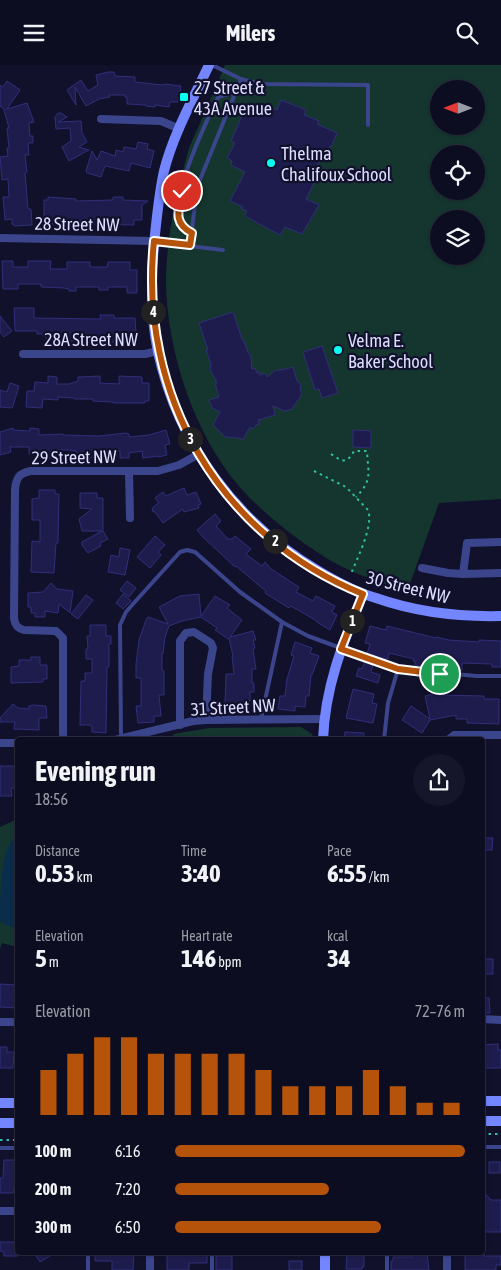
<!DOCTYPE html>
<meta charset="utf-8">
<style>
body{margin:0;font-family:"Asap Condensed",sans-serif;background:#16162a;color:#f1f3f6;height:100vh;display:flex;flex-direction:column;font-size:19px;white-space:nowrap}
*{box-sizing:border-box;margin:0}
p{font-size:16px;color:#9a9ca5}
.icon{flex:none;width:28px;height:28px;fill:none;stroke:currentColor;stroke-width:2;stroke-linecap:round;stroke-linejoin:round}
.map{position:relative;flex:1;overflow:hidden}
.sheet{position:absolute;left:15px;top:672px;width:470px;height:518px;display:flex;flex-direction:column;background:#0d0d21;border-radius:5px;box-shadow:0 1px 4px #0004,0 0 0 1px #2d2d3f}
.sheet>*{flex:none}
.needle{width:32px;rotate:270deg}
.buttons{position:absolute;left:430px;top:15px;display:grid;gap:10px}
.buttons a{display:grid;place-items:center;width:55px;height:55px;border-radius:50%;background:#0d0d21;box-shadow:0 1px 4px #0004,0 0 0 1px #2d2d3f;font-size:25px}
.pin{position:absolute;display:grid;place-items:center;width:42px;height:42px;color:#fff;margin:-21px;border:2px solid #fff;border-radius:50%;box-shadow:0 1px 5px #0007}
.km{position:absolute;width:25px;height:25px;margin:-12px;border-radius:50%;background:#222;color:#fff;font-size:14px;line-height:25px;text-align:center}
.round{display:grid;place-items:center;flex:none;width:52px;height:52px;border-radius:26px;background:#16162a}
.head{display:flex;align-items:center;justify-content:space-between;height:85px;padding:0 20px}
h1{font-size:28px;font-weight:700;line-height:38px}
.stats{display:grid;grid-template-columns:repeat(3,1fr);gap:8px;height:85px;padding:5px 20px}
.stats div{display:grid;align-content:center}
.stats b{font-size:25px;font-weight:700}
.stats small{font-size:14px;font-weight:400}
.stats p{font-size:14px}
.chart{height:140px;padding:10px 20px}
.chart p{display:flex;justify-content:space-between}
.chart svg{width:100%;height:90px;margin-top:5px;stroke:#b45309;stroke-width:6}
ul{padding:0 20px;list-style:none;font-size:16px}
li{display:grid;grid-template-columns:80px 60px 1fr;align-items:center;height:38px}
li i{height:12px;border-radius:6px;background:#b45309}
header{display:flex;justify-content:space-between;align-items:center;height:65px;padding:0 20px;background:#0d0d21;font-size:22px;font-weight:700}
.map>svg:first-child{display:block}
</style>
<header><svg class="icon" aria-label="menu" viewBox="0 0 24 24"><path d="M4 6h16M4 12h16M4 18h16"/></svg>Milers<svg class="icon" aria-label="search" viewBox="0 0 24 24"><circle cx="10" cy="10" r="6"/><path d="M15 15l6 6"/></svg></header>
<div class="map">
<svg width="501" height="1205" viewBox="0 0 501 1205">
<rect width="100%" height="100%" fill="#11112c"/>
<g fill="#14362f" fill-rule="evenodd">
<path d="M225 0H501V434L439 438 407 527C382 518 357 510 333 497 302 479 263 449 239 421 194 369 167 286 166 218 166 175 176 128 188 87 191 76 197 66 201 56 209 37 217 19 225 0ZM439 24H476V61H439ZM439 89H476V126H439ZM439 154H476V191H439Z"/>
<polygon points="301,662 312,669 313,675 174,675 173,669 209,663"/>
<polygon points="17,754 17,882 2,878 0,884 0,762"/>
</g>
<path fill="#0a2d4c" d="M17 772H18L17 864 2 858 0 855C0 833 0 780 17 772Z"/>
<g fill="#1e1c4d" stroke="#312e7a">
<polygon points="108,7 114,7 115,11 135,12 135,17 163,20 164,19 181,21 178,37 170,37 169,42 155,40 155,42 146,41 146,40 127,39 127,32 125,32 125,30 109,30 110,32 99,34 86,41 75,22 76,40 67,25 81,15 88,26 98,20 96,10"/>
<polygon points="7,16 20,25 7,44 27,38 34,57 29,58 30,71 33,71 33,78 28,78 29,90 25,90 27,107 25,108 28,144 31,144 32,160 15,161 12,159 12,154 5,155 3,132 9,132 8,114 2,115 0,92 8,91 7,83 9,83 7,63 9,63 4,45 5,45 0,41 0,20 3,22"/>
<polygon points="281,35 306,45 304,50 319,56 317,59 337,68 331,82 330,81 328,87 324,85 311,114 315,116 306,134 319,140 302,169 285,162 280,170 245,151 247,146 242,144 243,142 230,136 245,107 231,100 232,96 227,93 235,78 231,76 245,44 250,47 254,39 264,43 265,40 277,45"/>
<polygon points="58,48 61,48 67,52 58,57 81,56 82,68 87,77 79,82 89,85 69,96 62,82 71,76 70,63 56,64 55,52"/>
<polygon points="138,77 148,79 147,84 154,86 150,103 131,98 129,106 105,101 101,112 87,108 86,106 92,86 97,95 101,86 115,91 116,85 123,87 124,82 136,84"/>
<polygon points="48,132 76,134 76,136 113,135 113,132 123,132 123,135 148,136 142,140 142,155 134,155 134,160 93,159 93,156 73,155 73,159 52,159 52,154 44,154 44,135 48,135"/>
<polygon points="2,196 13,196 13,202 28,202 28,196 51,196 50,204 67,204 67,197 90,197 90,202 107,202 108,197 130,197 130,205 137,205 137,228 127,228 127,222 108,222 108,225 99,225 99,222 76,222 76,226 69,226 69,224 64,223 41,222 41,219 18,219 18,224 3,224"/>
<polygon points="14,243 34,243 34,253 101,254 100,250 114,250 114,253 135,253 136,269 134,271 128,271 128,278 105,277 105,271 90,271 90,277 46,275 46,271 43,271 43,269 37,269 37,266 15,266"/>
<polygon points="233,247 242,274 243,274 248,287 251,292 252,304 255,303 257,308 259,307 260,310 265,308 267,312 276,305 282,305 293,302 297,316 301,319 300,324 302,329 292,344 285,346 273,341 275,350 258,355 259,359 256,360 253,364 250,362 243,375 239,373 225,372 213,360 220,347 212,343 209,335 219,332 215,318 217,318 210,304 211,299 206,285 208,285 199,258"/>
<polygon points="0,251 12,266 4,272 0,267"/>
<polygon points="322,281 338,328 322,333 319,324 315,325 303,287"/>
<polygon points="48,311 57,312 57,319 69,319 78,316 78,312 100,311 100,318 119,319 119,311 142,312 142,318 149,318 149,336 145,336 145,338 113,338 113,337 93,336 93,334 74,334 74,333 58,332 58,335 43,334 42,343 26,342 27,326 34,326 35,317 48,318"/>
<polygon points="10,318 19,321 13,341 12,343 0,342 0,325 7,327"/>
<polygon points="13,363 13,365 30,366 30,363 39,364 39,370 63,369 63,370 99,371 126,368 129,369 129,372 149,370 166,365 170,379 165,380 167,390 158,392 158,391 143,393 142,386 129,388 129,393 120,393 120,386 106,386 99,387 99,393 76,393 76,386 68,385 55,385 55,393 45,393 45,389 29,389 29,382 10,382 11,387 0,390 0,367"/>
<polygon points="353,365 371,366 371,383 353,382"/>
<polygon points="184,423 187,430 196,427 201,439 198,440 199,443 184,447 183,444 163,458 155,447 152,446 153,442 159,438 155,433 163,427 166,431"/>
<polygon points="39,425 55,425 55,429 59,429 58,478 56,478 54,508 31,507 32,476 40,477 40,455 32,455 32,434 39,433"/>
<polygon points="80,428 97,428 97,433 103,433 103,466 108,474 100,478 101,481 88,488 82,480 82,477 102,466 82,466 79,454 92,444 80,443"/>
<polygon points="215,449 221,456 216,461 228,474 232,474 235,471 251,484 246,489 262,501 265,497 271,504 299,522 296,527 313,536 316,531 335,541 332,547 337,550 330,565 317,557 317,556 291,541 289,543 265,528 266,526 262,523 236,501 235,502 203,472 197,465"/>
<polygon points="155,471 165,480 158,487 161,490 150,503 137,492"/>
<polygon points="120,483 130,485 125,510 108,507 111,490 119,492"/>
<polygon points="127,516 136,523 129,532 120,525"/>
<polygon points="51,518 57,524 73,526 70,548 59,539 58,548 45,546 45,552 35,552 35,548 31,548 31,542 28,542 28,528 43,527"/>
<polygon points="123,529 131,536 123,544 116,538"/>
<polygon points="199,529 201,551 215,531 230,540 227,543 242,555 230,572 253,566 256,575 253,575 255,583 253,584 256,604 252,604 252,618 254,618 254,627 250,627 250,636 249,636 249,639 247,640 247,644 236,644 236,643 232,643 232,639 225,639 226,609 234,609 232,591 233,591 229,573 228,574 215,565 217,563 201,552 182,556 169,561 165,572 163,589 162,589 162,605 164,606 164,630 159,630 161,651 154,651 154,657 138,658 136,641 141,641 141,613 136,613 136,599 139,575 146,555 148,552 168,559 159,542 180,531"/>
<polygon points="86,530 93,535 78,554 71,549"/>
<polygon points="90,560 106,560 106,571 111,571 111,579 109,579 109,602 107,602 106,668 92,667 92,662 90,660 80,660 81,616 85,616 85,608 92,608 92,594 86,594 86,584 88,584 87,571 90,571"/>
<polygon points="370,561 386,565 387,561 436,573 436,572 449,575 479,577 479,575 501,576 501,602 492,602 492,599 462,598 462,606 452,605 452,602 426,598 425,602 415,600 415,596 413,596 414,594 389,588 388,594 375,592 367,589 370,579 365,578"/>
<polygon points="295,577 312,583 310,588 319,591 312,610 311,610 309,631 306,631 305,642 295,641 295,646 278,644 280,631 285,631 287,614 294,591 291,590"/>
<polygon points="31,592 40,592 40,600 47,600 47,614 43,614 43,617 11,618 11,602 19,601 19,595 31,595"/>
<polygon points="365,596 373,599 371,607 380,610 378,618 356,611 359,603 362,604"/>
<polygon points="353,624 374,629 372,638 377,639 373,658 346,653"/>
<polygon points="438,628 438,630 484,631 484,634 499,634 499,659 467,658 467,654 456,654 456,650 430,655 422,668 402,655 411,641 430,654 425,631"/>
<polygon points="13,639 18,643 29,644 29,641 33,640 46,641 47,653 39,653 39,665 14,664 15,657 0,657 0,653"/>
<polygon points="345,667 364,668 364,675 344,675"/>
<polygon points="0,701 18,701 18,723 11,723 12,731 0,731"/>
<polygon points="482,773 493,773 492,785 482,785"/>
<rect x="482" y="894" width="11" height="15"/>
<polygon points="0,919 18,920 18,943 0,942"/>
<polygon points="482,933 489,933 490,948 482,948"/>
<polygon points="498,979 498,985 501,985 501,1003 482,1003 482,980"/>
<polygon points="0,982 7,982 7,987 14,987 13,1003 0,1003"/>
<polygon points="4,1095 18,1095 18,1124 14,1123 14,1128 0,1128 0,1113 3,1113"/>
<rect x="489" y="1097" width="11" height="11"/>
<polygon points="482,1125 491,1135 501,1135 501,1167 482,1167"/>
<polygon points="0,1177 18,1177 18,1191 4,1191 4,1187 0,1186"/>
<polygon points="34,1188 55,1188 40,1197"/>
<polygon points="95,1188 134,1188 133,1205 112,1205 112,1196 95,1196"/>
<polygon points="167,1188 207,1188 207,1198 189,1198 189,1205 167,1205"/>
<polygon points="347,1188 364,1188 364,1202 362,1202 362,1204 346,1204"/>
<polygon points="411,1188 427,1188 429,1205 391,1205 391,1196 393,1196 393,1192 412,1192"/>
<polygon points="465,1188 484,1188 484,1191 501,1191 501,1200 496,1200 496,1205 465,1205"/>
<rect x="216" y="1191" width="16" height="14"/>
<rect x="289" y="1196" width="13" height="9"/>
</g>
<g fill="none" stroke-linecap="round" stroke-linejoin="round">
<g stroke="#2ec09f" stroke-width="2" stroke-dasharray="2.5 4" stroke-linecap="butt">
<path d="M331 389C341 395 346 401 354 386H367C368 408 373 415 356 432"/>
<path d="M314 406 346 422 368 445C374 461 357 493 351 509"/>
<polyline points="482,1069 501,1069"/>
<polyline points="0,1075 18,1075"/>
</g>
<g stroke="#3b458c" stroke-width="4">
<polyline points="212,0 241,14"/>
<path d="M191 167 181 161C168 134 206 58 218 32L236 27"/>
<polyline points="156,177 223,185"/>
<polyline points="190,181 197,122 241,14 261,19 368,20 368,60"/>
<polyline points="261,654 282,557"/>
<polyline points="121,674 120,560 126,547 133,539 180,487 187,485 195,487 240,527 282,557 308,571 398,604 477,611 501,611"/>
<polyline points="384,675 388,638 398,604"/>
<polyline points="482,1082 501,1082"/>
<polyline points="0,1083 18,1083"/>
<polyline points="387,1188 387,1205"/>
<polyline points="88,1205 88,1188"/>
<polyline points="212,1205 212,1188"/>
</g>
<g stroke="#3b458c" stroke-width="8">
<polyline points="101,54 161,56 180,64"/>
<polyline points="0,173 154,176"/>
<polyline points="23,289 145,289 158,286"/>
<polyline points="129,407 130,453"/>
<polyline points="501,477 467,478 463,509 501,508"/>
<polyline points="422,503 448,508 463,509"/>
<polyline points="180,660 180,576 186,568 194,567 211,578 213,583 208,609 206,655"/>
<path d="M63 675V573L56 566 24 565C17 563 15 560 14 553L15 425C16 413 19 408 31 406H158L179 400 199 389"/>
<polyline points="115,675 193,656 206,655 324,654"/>
<polyline points="448,675 454,670 501,670"/>
<polyline points="0,678 18,678"/>
<polyline points="482,954 501,955"/>
<polyline points="0,957 18,957"/>
<polyline points="0,1146 18,1146"/>
<polyline points="447,1188 447,1205"/>
<polyline points="150,1205 150,1188"/>
</g>
<g stroke="#7386ff" stroke-width="10">
<path d="M209 0C193 34 173 70 164 106 160 124 158 142 156 160 151 202 149 245 158 287 178 379 236 457 317 505 335 516 355 527 376 533 416 547 459 552 501 551"/>
<path d="M323 675C325 621 343 578 363 529"/>
<polyline points="482,1036 501,1036"/>
<polyline points="0,1038 18,1038"/>
<polyline points="482,1056 501,1056"/>
<polyline points="0,1058 18,1058"/>
<polyline points="325,1205 325,1188"/>
</g>
</g>
<g fill="none" stroke-linecap="round" stroke-linejoin="round">
<g stroke="#fff" stroke-width="10">
<path id="route" d="M182 126C179 144 172 158 192 168L190 180 154 176C138 330 219 471 363 529L341 584 398 604 440 609"/>
</g>
<use href="#route" stroke="#b45309" stroke-width="6"/>
</g>
<g fill="#08ffef" stroke="#11112c" stroke-width="2">
<rect x="179" y="27" width="10" height="10" rx="2.5"/>
<circle cx="271" cy="98" r="5"/>
<circle cx="338" cy="285" r="5"/>
</g>
<g text-anchor="middle" dominant-baseline="central" stroke-width="4.5" stroke-linejoin="round" paint-order="stroke">
<g font-size="18" fill="#dcddff" stroke="#11112c" text-anchor="start">
<text x="194" y="22">27 Street &amp;<tspan x="194" dy="21">43A Avenue</tspan></text>
<text x="281" y="88">Thelma<tspan x="281" dy="21">Chalifoux School</tspan></text>
<text x="348" y="275">Velma E.<tspan x="348" dy="21">Baker School</tspan></text>
</g>
<g font-size="18" fill="#dcddff" stroke="#11112c">
<text transform="translate(77 159) rotate(1)">28 Street NW</text>
<text x="91" y="274">28A Street NW</text>
<text transform="translate(74 392) rotate(-1)">29 Street NW</text>
<text transform="translate(408 522) rotate(14)">30 Street NW</text>
<text transform="translate(233 642) rotate(-3)">31 Street NW</text>
</g>
</g>
</svg>
<div class="buttons">
<a><svg class="needle" viewBox="-14 -14 28 28"><path d="M0-13l5 13h-10z" fill="#e53935"/><path d="M0 13l5-13h-10z" fill="#9a9ca5"/></svg></a>
<a><svg class="icon" aria-label="locate" viewBox="0 0 24 24"><circle cx="12" cy="12" r="6"/><path d="M12 2v4M12 18v4M2 12h4M18 12h4"/></svg></a>
<a><svg class="icon" aria-label="layers" viewBox="0 0 24 24"><path d="M12 4l9 5-9 5-9-5zM3 14l9 5 9-5"/></svg></a>
</div>
<div class="pin" style="left:440px;top:609px;background:#1e9e55"><svg class="icon" aria-label="arrive" viewBox="0 0 24 24"><path d="M6 21V4h12l-3 4 3 4H6"/></svg></div>
<div class="pin" style="left:182px;top:126px;background:#d93025"><svg class="icon" aria-label="check" viewBox="0 0 24 24"><path d="M5 12l5 5 9-10"/></svg></div>
<b class="km" style="left:352px;top:556px">1</b>
<b class="km" style="left:275px;top:476px">2</b>
<b class="km" style="left:190px;top:374px">3</b>
<b class="km" style="left:153px;top:247px">4</b>
<section class="sheet">
<div class="head"><div><h1>Evening run</h1><p>18:56</p></div><a class="round"><svg class="icon" aria-label="share" viewBox="0 0 24 24"><path d="M12 15V3M7 8l5-5 5 5M5 13v7h14v-7"/></svg></a></div>
<div class="stats">
<div><p>Distance</p><b>0.53<small> km</small></b></div>
<div><p>Time</p><b>3:40</b></div>
<div><p>Pace</p><b>6:55<small> /km</small></b></div>
</div>
<div class="stats">
<div><p>Elevation</p><b>5<small> m</small></b></div>
<div><p>Heart rate</p><b>146<small> bpm</small></b></div>
<div><p>kcal</p><b>34</b></div>
</div>
<div class="chart"><p><span>Elevation</span>72–76 m</p>
<svg viewBox="0 0 160 44" preserveAspectRatio="none"><path d="M5 44V22M15 44V14M25 44V6M35 44V6M45 44V14M55 44V14M65 44V14M75 44V14M85 44V22M95 44V30M105 44V30M115 44V30M125 44V22M135 44V30M145 44V38M155 44V38"/></svg>
</div>
<ul>
<li><b>100 m</b>6:16<i style="width:100%"></i></li>
<li><b>200 m</b>7:20<i style="width:53%"></i></li>
<li><b>300 m</b>6:50<i style="width:71%"></i></li>
</ul>
</section>
</div>
